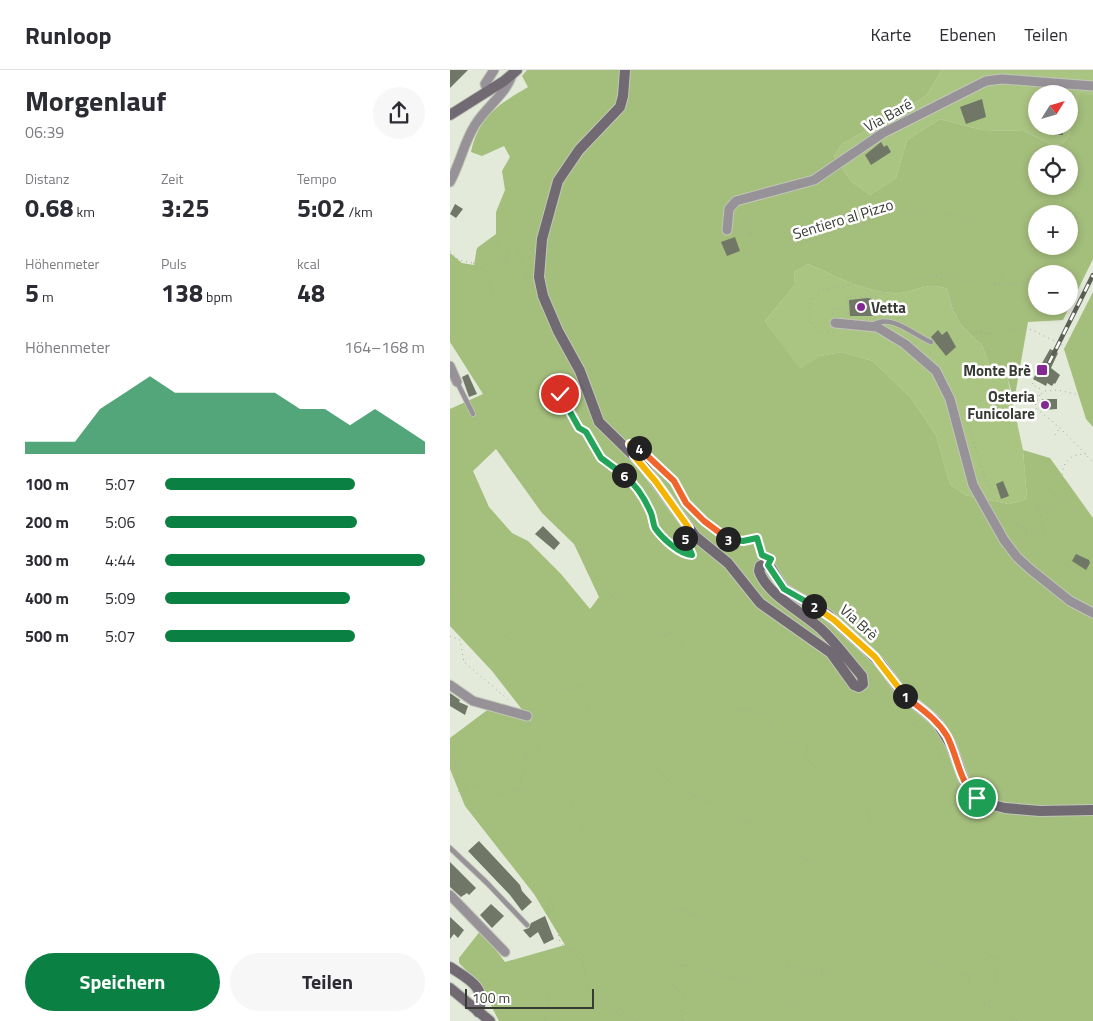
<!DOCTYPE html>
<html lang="de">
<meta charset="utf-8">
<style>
body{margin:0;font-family:"Titillium Web",sans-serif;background:#f7f7f7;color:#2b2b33;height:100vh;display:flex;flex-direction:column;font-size:19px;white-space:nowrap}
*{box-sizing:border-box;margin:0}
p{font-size:16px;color:#7c7c81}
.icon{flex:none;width:28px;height:28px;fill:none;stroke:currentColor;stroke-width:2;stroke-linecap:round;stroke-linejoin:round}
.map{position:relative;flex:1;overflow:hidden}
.drawer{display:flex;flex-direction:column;background:#fff;width:450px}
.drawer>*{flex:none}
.needle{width:32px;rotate:53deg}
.fabs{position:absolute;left:578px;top:15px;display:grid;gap:10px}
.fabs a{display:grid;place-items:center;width:50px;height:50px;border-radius:50%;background:#fff;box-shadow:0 2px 8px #0003;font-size:25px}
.scale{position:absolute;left:15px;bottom:12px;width:129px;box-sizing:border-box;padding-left:5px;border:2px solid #383b34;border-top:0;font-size:14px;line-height:18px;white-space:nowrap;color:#383b34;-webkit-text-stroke:4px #fff;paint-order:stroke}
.pin{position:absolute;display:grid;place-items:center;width:42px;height:42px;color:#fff;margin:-21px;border:2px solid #fff;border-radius:50%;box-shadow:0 1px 5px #0007}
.km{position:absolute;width:25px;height:25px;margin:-12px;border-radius:50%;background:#222;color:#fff;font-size:14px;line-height:25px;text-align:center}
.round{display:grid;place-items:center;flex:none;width:52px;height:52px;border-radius:26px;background:#f7f7f7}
.summary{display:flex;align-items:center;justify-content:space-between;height:85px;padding:0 25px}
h1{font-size:28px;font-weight:700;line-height:38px}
.metrics{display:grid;grid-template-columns:repeat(3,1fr);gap:8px;height:85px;padding:5px 25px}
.metrics div{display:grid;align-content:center}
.metrics b{font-size:25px;font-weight:700}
.metrics small{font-size:14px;font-weight:400}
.metrics p{font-size:14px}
.chart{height:140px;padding:10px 25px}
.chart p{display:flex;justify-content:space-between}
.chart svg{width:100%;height:90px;margin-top:5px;fill:#0b8043;opacity:.7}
.button{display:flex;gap:10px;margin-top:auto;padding:10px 25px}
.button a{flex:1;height:58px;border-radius:30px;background:#0b8043;color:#fff;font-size:20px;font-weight:700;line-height:58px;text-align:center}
.button a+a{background:#f7f7f7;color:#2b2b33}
ul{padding:0 25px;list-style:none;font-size:16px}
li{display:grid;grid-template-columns:80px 60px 1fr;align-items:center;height:38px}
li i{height:12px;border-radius:6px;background:#0b8043}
header{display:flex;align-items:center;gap:30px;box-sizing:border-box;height:70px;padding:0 25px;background:#fff;border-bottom:1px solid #e1e1e2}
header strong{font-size:24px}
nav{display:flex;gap:28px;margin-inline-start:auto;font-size:18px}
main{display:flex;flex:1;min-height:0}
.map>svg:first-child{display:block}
</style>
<header>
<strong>Runloop</strong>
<nav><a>Karte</a><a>Ebenen</a><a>Teilen</a></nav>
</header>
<main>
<section class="drawer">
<div class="summary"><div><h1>Morgenlauf</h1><p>06:39</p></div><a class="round"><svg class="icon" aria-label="share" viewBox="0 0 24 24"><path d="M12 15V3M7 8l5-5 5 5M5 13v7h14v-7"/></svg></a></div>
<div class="metrics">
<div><p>Distanz</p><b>0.68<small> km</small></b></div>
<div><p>Zeit</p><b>3:25</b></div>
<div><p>Tempo</p><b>5:02<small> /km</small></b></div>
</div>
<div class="metrics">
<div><p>Höhenmeter</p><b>5<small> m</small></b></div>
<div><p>Puls</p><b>138<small> bpm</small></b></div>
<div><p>kcal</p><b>48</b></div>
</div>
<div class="chart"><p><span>Höhenmeter</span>164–168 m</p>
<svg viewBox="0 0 160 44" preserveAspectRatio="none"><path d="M0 44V38L10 38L20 38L30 22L40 14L50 6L60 14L70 14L80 14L90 14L100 14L110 22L120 22L130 30L140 22L150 30L160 38V44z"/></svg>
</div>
<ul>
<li><b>100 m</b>5:07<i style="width:73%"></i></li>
<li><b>200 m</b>5:06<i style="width:74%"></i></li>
<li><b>300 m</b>4:44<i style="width:100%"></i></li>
<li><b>400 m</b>5:09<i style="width:71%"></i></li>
<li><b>500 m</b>5:07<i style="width:73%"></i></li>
</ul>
<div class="button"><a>Speichern</a><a>Teilen</a></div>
</section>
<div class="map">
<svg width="643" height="951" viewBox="0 0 643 951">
<rect width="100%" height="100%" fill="#e3ead9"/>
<g fill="#aac482" fill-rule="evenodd">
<path d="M492 0H643V25L630 24 618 68 612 74 602 75 574 61 532 60 490 49 457 70 446 108 420 125 401 111 384 86 392 74 476 26ZM586 24H619V56H586Z"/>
<path d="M358 194C386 206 412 221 443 223 463 225 476 210 497 219L503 240 511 255 532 275 539 294 550 296 557 306 573 380 577 429 559 434 515 425 500 414 486 365 461 328 423 291 392 282 370 286 350 300 315 251 345 215 344 202Z"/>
</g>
<g fill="#a4be7c" fill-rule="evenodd">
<path d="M77 0H492L476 26 392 74 384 86 401 111 420 125 446 108 457 70 490 49 532 60 574 61 602 75 612 74 618 68 630 23 643 25V189L613 250 578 252 564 331 557 306 550 296 539 294 532 275 511 255 503 240 497 219C476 210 463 225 443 223 412 221 386 206 358 194L344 202 345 215 315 251 350 299 370 286 392 282 423 291 461 328 486 365 500 414 515 425 559 434 577 429 573 380 600 388 643 448V951H49L30 914 9 893V888L31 860 55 892 115 875 84 824 15 736 0 699V668L40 638 81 651 42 601 0 556V339L33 324 0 272V183L12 193 24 195 27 178 46 164V142L55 120 52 101 60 87 54 76 32 86 21 82C29 46 48 35 78 17L72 6ZM586 84H619V116H586ZM586 144H619V176H586ZM586 204H619V236H586ZM46 379 92 443 124 474 149 527 140 539 111 504 78 471 62 463 39 437 23 401Z"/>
<polygon points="643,222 643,357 636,349 614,279"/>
</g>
<g fill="#707767">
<polygon points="0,0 18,0 0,18"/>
<polygon points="532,29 536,47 516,54 510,37"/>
<rect x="601" y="56" width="12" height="9"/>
<polygon points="431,72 434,77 437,75 441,82 421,95 415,85"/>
<polygon points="5,134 13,139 6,148 0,144"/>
<polygon points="285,167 290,181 277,186 271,172"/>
<polygon points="418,228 422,229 423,246 400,246 399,230"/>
<polygon points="488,260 492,265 497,261 506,277 496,286 481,267"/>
<polygon points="600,279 608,283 601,298 610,305 605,314 604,313 602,316 597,313 596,316 583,309"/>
<polygon points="18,304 27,324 19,327 12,307"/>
<polygon points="592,329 607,329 607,339 592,340 590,337"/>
<polygon points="553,411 559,426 551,429 546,414"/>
<polygon points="93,456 110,473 104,480 85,464"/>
<polygon points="626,484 639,490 640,493 636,500 622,491"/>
<polygon points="0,623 10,630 9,632 18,636 15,645 0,636"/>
<polygon points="29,771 70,815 72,821 82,832 72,841 60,825 18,781"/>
<polygon points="0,792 26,818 19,825 17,823 11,827 0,817"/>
<polygon points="41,834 54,846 42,858 30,845"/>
<polygon points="95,846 104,869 94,874 88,862 80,868 73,860 79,858 81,853"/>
<polygon points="0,847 14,860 8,868 4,864 0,869"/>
</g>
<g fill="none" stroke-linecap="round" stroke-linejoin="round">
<g stroke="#c1c7b8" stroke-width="6">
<g id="lane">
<path d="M423 255C441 243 465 266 481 272"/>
<polyline points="7,312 23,344"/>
<polyline points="0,778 37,813 77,855"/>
</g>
</g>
<g stroke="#c1c7b8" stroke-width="11">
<g id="street">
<polyline points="38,21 35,14 44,0"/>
<path d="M0 112C10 94 14 72 25 55 36 37 56 24 62 5"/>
<polyline points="277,160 279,139 286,131 364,110 433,63 536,11 552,9 643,16"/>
<polyline points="385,253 427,257 455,274 486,301 500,329 523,415 554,470 567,487 580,499 620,531 643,543"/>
<polyline points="0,296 7,312"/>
<polyline points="0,615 23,631 77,646"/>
<polyline points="0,825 55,882"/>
</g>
</g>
<g stroke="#c1c7b8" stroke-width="12">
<g id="secondary">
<path d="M175 0 173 26 170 37 129 80 108 111 92 169 89 207 93 226 108 261 130 301 149 352 193 395 246 467 278 493 310 533 381 583 404 615 409 617 413 614 412 606C398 590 386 573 371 559 353 542 317 525 309 501L310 496 314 494 321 498 334 519 377 544 416 579 431 594 452 623 486 651 501 675 515 713 527 728 539 734 555 738 590 741 643 740"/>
<polyline points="0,45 54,11 67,0"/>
<path d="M0 897C18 909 38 917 28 942"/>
<polyline points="0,918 40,951"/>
</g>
</g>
<g stroke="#a5aa9d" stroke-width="1" stroke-dasharray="1 4" stroke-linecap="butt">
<path d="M286 164 294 149 298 164 302 166 298 148 334 177C361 170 388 162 415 153 424 150 434 143 443 142 486 136 537 150 565 184 572 193 583 203 575 214L523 213 496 204 457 210 424 227 398 226V245"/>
<polyline points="0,181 9,190 23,193 26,191 27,180 46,167 46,174 55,193 62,174 67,169 72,192 82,220"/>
<path d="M23 193 36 200 44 229 58 249 65 254 85 291 98 303 129 358C141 365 143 378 151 388 160 398 173 402 182 412 204 436 196 459 229 479 234 482 237 485 243 485L235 468"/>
<path d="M486 206C504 218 498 231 508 246 529 280 559 283 565 330L568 333 590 325 594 321 608 320 643 328"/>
<polyline points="550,213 554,199"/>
<polyline points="424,228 425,247"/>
<polyline points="643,237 641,238 643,241"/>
<polyline points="383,244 383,239 397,238"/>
<polyline points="521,261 539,264 569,258 582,260 643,290"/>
<path d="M383 262H370C358 254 356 238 363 226 375 214 398 221 414 208L426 213 453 249"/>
<polyline points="476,278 485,288"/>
<polyline points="583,313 582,315 593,320"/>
<polyline points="590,325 585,336 587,339 610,358 643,392"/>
<path d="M513 339 536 411 544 428 552 439 566 453 591 467 595 465 588 436 592 435 595 441 609 454 610 449 595 423 598 419C609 427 614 444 628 448V444C613 426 599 384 636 384"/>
<path d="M26 349 92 439 110 451 127 470 147 506 161 526 174 531 187 545 199 551 208 564 216 565 225 561C231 567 229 575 233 582 242 599 256 629 275 638 279 640 286 639 291 640 299 641 306 643 314 642L319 645 323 665C334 675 340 672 354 670L358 673 357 689 364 697 400 712 413 726 422 755 435 765 439 778 455 792 519 866C530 874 535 887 549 888L545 910 571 951"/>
<polyline points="605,365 610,358"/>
<polyline points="200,388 224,411 236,433 254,451 281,471 307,468 312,484"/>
<polyline points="566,453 601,486 643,510"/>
<path d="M0 517 31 539 42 555 59 569 72 575 89 594 100 612 109 618 119 620 127 616 133 618 137 623V646L146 660 168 672 183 686 208 700 222 714 256 732 268 728 294 754 307 750C316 758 313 767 320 774 322 775 361 792 364 792 366 792 370 791 372 791L386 801 396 816 417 831 439 857 460 869 467 881 479 892 498 898 505 907 518 904 520 918 540 939 539 929 557 949 570 951"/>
<polyline points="0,566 10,570 14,592 61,632"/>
<path d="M423 619 425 618C433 630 443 640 454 649 465 657 474 657 482 669 495 689 498 724 521 735"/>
<polyline points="420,622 424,626"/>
<path d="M79 653 82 667 92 689 120 729 136 765 147 778 181 806 207 817 223 838 244 844 261 853 298 880 313 878 320 881 329 892 357 902 375 900C389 908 399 941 410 943 414 944 418 942 422 942L426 951"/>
<path d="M0 690 5 691 8 721 37 747 101 829 110 872 116 878 133 884C134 897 135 921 145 930 154 939 160 936 168 951"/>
<polyline points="13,725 15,722 13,718 17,713 56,726 56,718 72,722 74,720 70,711 75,696 77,677 91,688"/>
<polyline points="535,743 546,746"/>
<polyline points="61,890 73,909 86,918 99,923 95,951"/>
<polyline points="142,926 163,934 186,951"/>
<path d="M233 951 229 933 235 927 222 915 233 913 216 896 242 895 272 907 298 909C300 911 299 914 300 916 303 923 334 936 341 937L345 934 354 918C347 911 339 910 336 900L338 897"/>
</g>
<use href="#lane" stroke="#979298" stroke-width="4.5"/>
<use href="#street" stroke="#979298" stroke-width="9"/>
<use href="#secondary" stroke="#726a73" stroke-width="10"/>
<g stroke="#5b5f56" stroke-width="4.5">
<polyline id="rail" points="599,293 643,205"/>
</g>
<use href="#rail" stroke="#fff" stroke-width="2.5" stroke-dasharray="8" stroke-linecap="butt"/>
</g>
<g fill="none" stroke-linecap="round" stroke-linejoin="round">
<g stroke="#fff" stroke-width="10">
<path id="split-1" d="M455 626C471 639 486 648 497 666 508 687 509 712 527 728"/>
</g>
<g stroke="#fff" stroke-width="10">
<polyline id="split-2" points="364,536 384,550 425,587 455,626"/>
</g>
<g stroke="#fff" stroke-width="10">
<polyline id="split-3" points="278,469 293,471 307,468 312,485 321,489 318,495 334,519 364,536"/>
</g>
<g stroke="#fff" stroke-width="10">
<polyline id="split-4" points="189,378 224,411 236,433 254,451 278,469"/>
</g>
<g stroke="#fff" stroke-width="10">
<polyline id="split-5" points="189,378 180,374 186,382 184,386 206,412 239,458 233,462 235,468"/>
</g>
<g stroke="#fff" stroke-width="10">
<path id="split-6" d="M174 405C186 415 195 429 201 443 203 448 203 454 205 458 212 468 230 485 242 485L235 468"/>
</g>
<g stroke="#fff" stroke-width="10">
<polyline id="split-7" points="110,324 129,358 136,362 151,388 174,405"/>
</g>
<use href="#split-1" stroke="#f0652b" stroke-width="6"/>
<use href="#split-2" stroke="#f5b400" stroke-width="6"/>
<use href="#split-3" stroke="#22a559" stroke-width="6"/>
<use href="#split-4" stroke="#f0652b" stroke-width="6"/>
<use href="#split-5" stroke="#f5b400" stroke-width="6"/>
<use href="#split-6" stroke="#22a559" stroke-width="6"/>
<use href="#split-7" stroke="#22a559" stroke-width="6"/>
</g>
<g fill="#862893" stroke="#fff" stroke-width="2">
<circle cx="411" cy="237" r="5"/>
<rect x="586" y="294" width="12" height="12" rx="2.5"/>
<circle cx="595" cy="335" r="5"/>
</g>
<g text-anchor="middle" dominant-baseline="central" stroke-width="5" stroke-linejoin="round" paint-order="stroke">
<g font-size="15" fill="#383b34" stroke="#fff">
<text transform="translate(438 45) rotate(-29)">Via Baré</text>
<text transform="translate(393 149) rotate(-17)">Sentiero al Pizzo</text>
<text transform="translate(409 552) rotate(42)">Via Brè</text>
</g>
<g font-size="15" font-weight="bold" fill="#383b34" stroke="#fff" text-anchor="end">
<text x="421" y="237" text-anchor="start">Vetta</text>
<text x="581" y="300">Monte Brè</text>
<text x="585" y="326">Osteria<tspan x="585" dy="17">Funicolare</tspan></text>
</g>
</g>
</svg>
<div class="fabs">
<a><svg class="needle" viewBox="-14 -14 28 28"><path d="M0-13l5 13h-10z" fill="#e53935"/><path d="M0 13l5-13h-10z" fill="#7c7c81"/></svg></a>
<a><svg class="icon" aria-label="locate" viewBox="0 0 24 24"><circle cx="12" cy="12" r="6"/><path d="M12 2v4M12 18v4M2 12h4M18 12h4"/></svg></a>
<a>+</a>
<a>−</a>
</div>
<div class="scale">100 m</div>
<div class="pin" style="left:527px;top:728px;background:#1e9e55"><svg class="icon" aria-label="arrive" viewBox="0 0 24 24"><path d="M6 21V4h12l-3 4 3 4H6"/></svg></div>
<div class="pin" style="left:110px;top:324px;background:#d93025"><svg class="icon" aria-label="check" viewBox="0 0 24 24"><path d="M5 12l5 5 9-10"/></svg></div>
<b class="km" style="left:455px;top:626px">1</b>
<b class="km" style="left:364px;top:536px">2</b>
<b class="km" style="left:278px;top:469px">3</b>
<b class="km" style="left:189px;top:378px">4</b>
<b class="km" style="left:235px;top:468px">5</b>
<b class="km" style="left:174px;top:405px">6</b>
</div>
</main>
